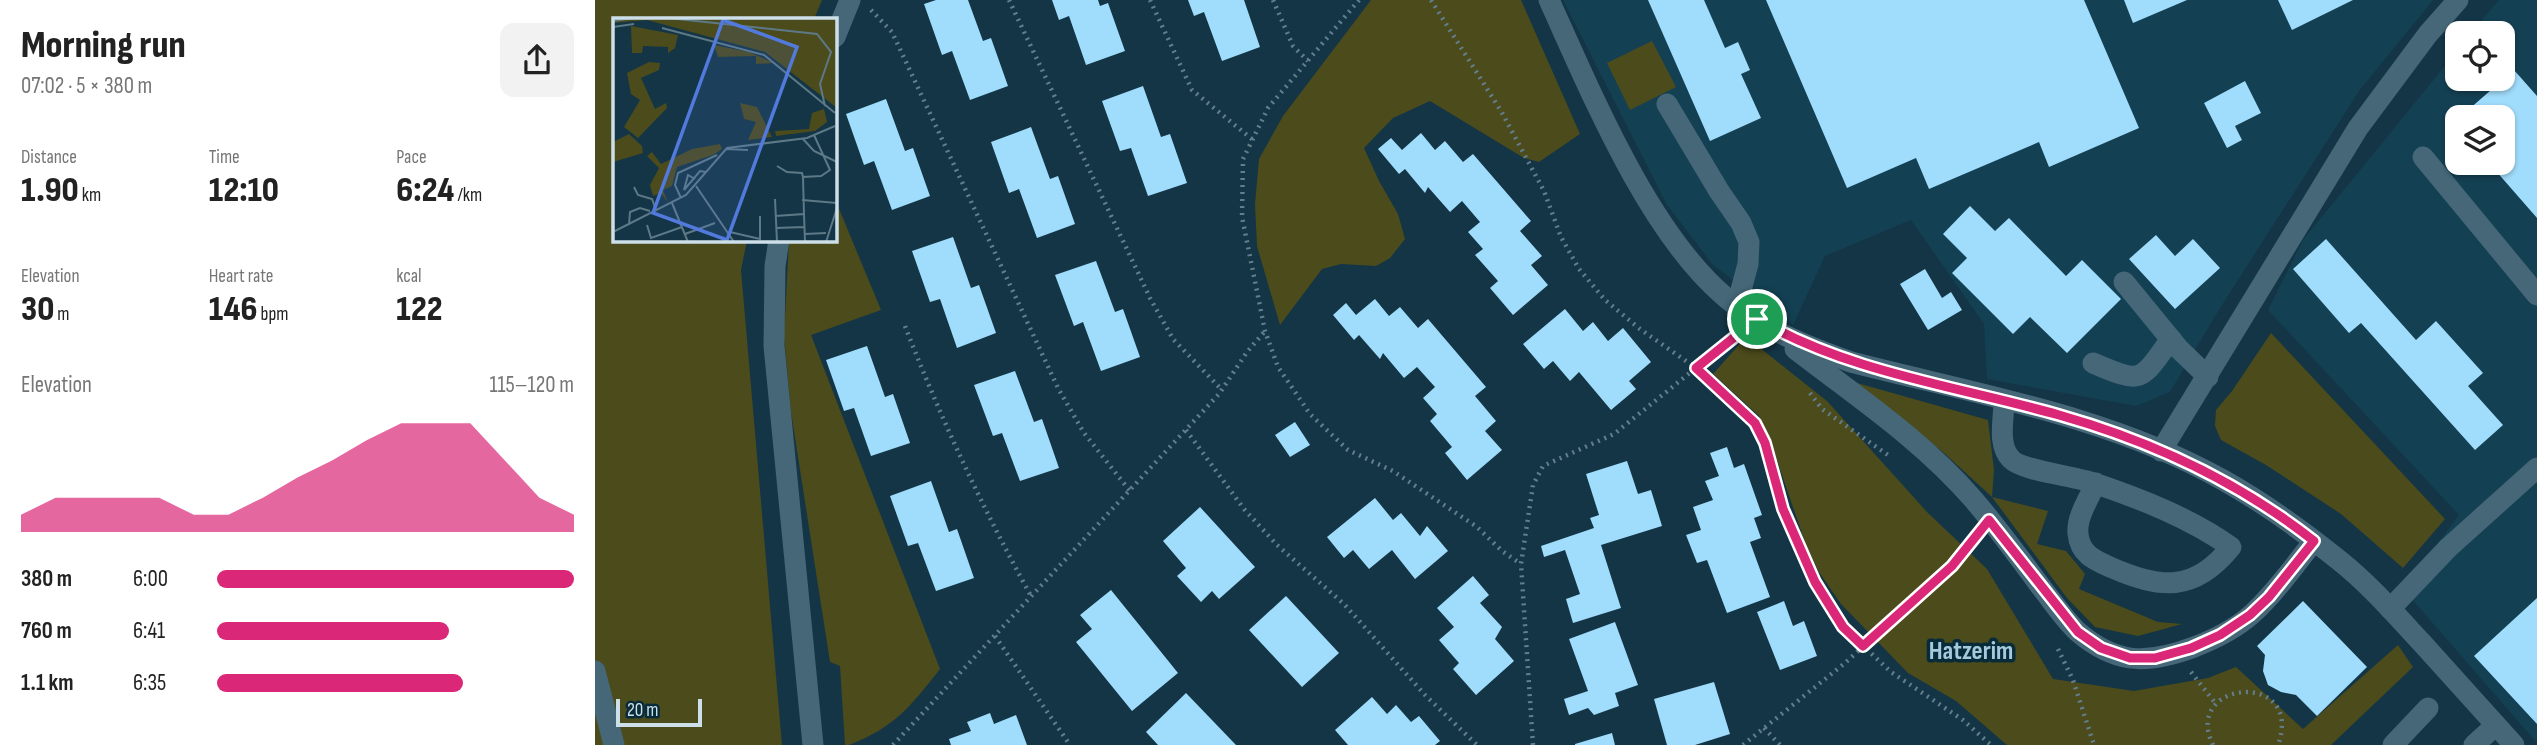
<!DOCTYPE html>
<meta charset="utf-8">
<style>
body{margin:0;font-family:"Sofia Sans Condensed",sans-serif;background:#f2f2f2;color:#222;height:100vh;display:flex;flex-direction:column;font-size:26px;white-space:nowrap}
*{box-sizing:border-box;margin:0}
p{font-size:23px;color:#767676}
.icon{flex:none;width:38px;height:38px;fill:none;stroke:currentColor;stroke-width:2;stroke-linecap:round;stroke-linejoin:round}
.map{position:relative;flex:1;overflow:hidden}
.sheet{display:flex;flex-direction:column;background:#fff;width:595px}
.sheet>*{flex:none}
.tools{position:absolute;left:1850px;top:21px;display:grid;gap:14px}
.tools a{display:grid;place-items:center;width:70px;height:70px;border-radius:14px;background:#fff;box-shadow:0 2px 5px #0004;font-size:35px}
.scale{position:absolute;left:21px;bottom:18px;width:86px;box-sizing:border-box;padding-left:7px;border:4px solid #cddfe9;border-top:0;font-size:19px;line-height:24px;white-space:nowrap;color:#cddfe9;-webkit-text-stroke:5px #082b3a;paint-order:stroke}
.pin{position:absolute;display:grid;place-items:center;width:60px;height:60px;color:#fff;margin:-30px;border:4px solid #fff;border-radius:50%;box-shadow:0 2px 7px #0007}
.round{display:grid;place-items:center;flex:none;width:74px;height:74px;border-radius:14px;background:#f2f2f2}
.summary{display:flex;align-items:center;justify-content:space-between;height:119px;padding:0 21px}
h1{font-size:38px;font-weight:800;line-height:52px}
.stats{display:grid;grid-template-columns:repeat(3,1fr);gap:10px;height:119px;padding:7px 21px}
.stats div{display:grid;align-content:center}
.stats b{font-size:35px;font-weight:800}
.stats small{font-size:19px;font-weight:400}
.stats p{font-size:19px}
.chart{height:196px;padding:14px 21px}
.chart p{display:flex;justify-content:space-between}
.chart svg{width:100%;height:126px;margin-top:7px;fill:#db2777;opacity:.7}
ul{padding:0 21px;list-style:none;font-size:23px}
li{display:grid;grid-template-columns:112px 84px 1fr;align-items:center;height:52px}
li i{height:18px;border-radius:9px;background:#db2777}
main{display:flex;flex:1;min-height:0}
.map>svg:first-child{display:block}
</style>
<main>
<section class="sheet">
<div class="summary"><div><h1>Morning run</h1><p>07:02 · 5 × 380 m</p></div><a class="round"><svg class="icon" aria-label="share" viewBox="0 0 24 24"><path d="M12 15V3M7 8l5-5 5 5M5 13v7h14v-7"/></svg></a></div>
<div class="stats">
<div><p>Distance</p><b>1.90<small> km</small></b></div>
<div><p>Time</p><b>12:10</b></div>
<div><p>Pace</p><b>6:24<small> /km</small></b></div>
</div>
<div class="stats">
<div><p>Elevation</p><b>30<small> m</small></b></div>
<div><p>Heart rate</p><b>146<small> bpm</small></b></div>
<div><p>kcal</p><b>122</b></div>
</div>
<div class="chart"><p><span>Elevation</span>115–120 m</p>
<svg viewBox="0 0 160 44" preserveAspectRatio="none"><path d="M0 44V38L10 32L20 32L30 32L40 32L50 38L60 38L70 32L80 25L90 19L100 12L110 6L120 6L130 6L140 19L150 32L160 38V44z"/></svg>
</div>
<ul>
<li><b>380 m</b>6:00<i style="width:100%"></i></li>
<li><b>760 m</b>6:41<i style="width:65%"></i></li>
<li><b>1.1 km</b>6:35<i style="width:69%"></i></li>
</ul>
</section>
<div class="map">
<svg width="1942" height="745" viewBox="0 0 1942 745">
<rect width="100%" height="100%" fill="#133545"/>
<g fill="#144053" fill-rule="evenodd">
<polygon points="968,0 1838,0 1764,91 1622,313 1575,392 1541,406 1392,379 1389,324 1316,220 1230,256 1198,325 1118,265 1072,205"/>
<path d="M1904 0H1942V743L1808 589 1864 515 1673 310 1708 240 1862 51V79H1908V33H1876ZM1862 117H1908V163H1862Z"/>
</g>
<g fill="#4c4b1c">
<polygon points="0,0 227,0 219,19 19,19 19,240 152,240 146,270 187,745 0,745"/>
<polygon points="776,0 926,0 985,134 944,162 929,158 835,101 798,118 769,148 784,181 803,214 810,239 795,258 781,266 746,264 727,269 685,325 662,246 660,204 664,159 688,116"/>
<polygon points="1057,41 1081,87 1035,110 1012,63"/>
<path d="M240 199 286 310 216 335 345 669C315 707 300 727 254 745H250L245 666 235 662 196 412 189 337 194 240H240Z"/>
<polygon points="1676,333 1850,519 1808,568 1746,514 1671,465 1626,440 1620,426 1621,410 1637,391"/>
<polygon points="1151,337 1232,401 1332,512 1392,569 1458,679 1539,691 1613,678 1641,667 1708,729 1803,645 1818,667 1736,745 1412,745 1361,701 1313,673 1246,604 1224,572 1211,545 1174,437 1164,416 1118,374"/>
<polygon points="1262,383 1393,420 1399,470 1397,497 1453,511 1442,544 1471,551 1490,574 1484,589 1563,622 1587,624 1543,636 1500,627 1472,598 1397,497 1349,453"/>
</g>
<g fill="#a0dcfb">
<polygon points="341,0 373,0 388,41 396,38 413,86 375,100 357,51 347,55 329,4"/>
<polygon points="457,0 503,0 505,6 513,3 530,51 491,65 474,16 464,20"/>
<polygon points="593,0 649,0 665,47 627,61 609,12 599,16"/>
<polygon points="1053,0 1109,0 1130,48 1143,42 1155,70 1146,74 1166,118 1115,141"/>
<polygon points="1171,0 1489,0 1544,128 1454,167 1444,142 1334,189 1321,158 1252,188"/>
<polygon points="1529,0 1592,0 1538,23"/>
<polygon points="1683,0 1758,0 1697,30"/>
<polygon points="1919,70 1942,96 1942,218 1894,163 1908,163 1908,117 1865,117"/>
<polygon points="1650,81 1666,113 1640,126 1647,140 1632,148 1609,103"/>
<polygon points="548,86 566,137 575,134 592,183 553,196 536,148 525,151 507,101"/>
<polygon points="291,99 310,151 318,148 335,196 297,210 279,161 269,165 251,114"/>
<polygon points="436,127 455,179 463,176 480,224 442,238 424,189 414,193 396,142"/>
<polygon points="826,133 840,150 850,141 868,162 878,154 936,221 925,231 947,256 936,265 953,285 918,315 895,288 903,281 880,255 888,249 873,232 885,222 867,201 855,212 833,187 830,193 810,169 804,174 783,149 796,138 807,150"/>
<polygon points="1375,206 1400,231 1414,218 1471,276 1487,260 1526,299 1472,353 1435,317 1418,334 1357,273 1372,258 1348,234"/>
<polygon points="1561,235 1580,256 1598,239 1625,268 1580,309 1534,259"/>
<polygon points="358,237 376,288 384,285 401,333 362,348 345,299 335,302 317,251"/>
<polygon points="1731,239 1821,340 1841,321 1888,373 1873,386 1908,425 1880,450 1766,323 1754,333 1698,269"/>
<polygon points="501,261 520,312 528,309 545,357 506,371 488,322 479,326 460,275"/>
<polygon points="1330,269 1347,298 1356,292 1367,310 1333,330 1305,284"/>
<polygon points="780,299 794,316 805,307 823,328 833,319 891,387 880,396 901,421 890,431 907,450 872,480 850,453 857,447 835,421 842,414 828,398 840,387 822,367 809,378 788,353 785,359 764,335 759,340 738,315 751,303 761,315"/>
<polygon points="970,309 988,331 998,322 1013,341 1028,328 1056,362 1034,381 1041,389 1016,410 984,372 975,381 958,361 949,369 928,344"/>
<polygon points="272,346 290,397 298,394 315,443 276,456 259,408 249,411 231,360"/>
<polygon points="420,371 439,422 447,419 464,468 425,481 407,433 398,436 379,385"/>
<polygon points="700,422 715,445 695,457 680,435"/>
<polygon points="1132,447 1139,468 1149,464 1167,515 1159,518 1166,538 1155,542 1175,597 1132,613 1112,560 1102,563 1091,535 1106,530 1098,507 1118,500 1110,481 1124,476 1115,453"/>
<polygon points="1032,461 1043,494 1056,490 1067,526 1006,545 1026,608 978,623 971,599 985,594 970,550 949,557 946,546 999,528 995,518 1004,515 991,474"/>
<polygon points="336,481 354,532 362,529 379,578 341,591 323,543 313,546 295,496"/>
<polygon points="780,498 798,520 806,513 825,536 832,526 853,551 820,579 797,550 774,569 758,550 749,558 732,537"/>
<polygon points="605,507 660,567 624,599 617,591 606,602 582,576 591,568 568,541"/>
<polygon points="878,576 894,595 885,603 907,627 900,639 919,661 881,695 858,669 864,663 844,640 859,627 842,608"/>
<polygon points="516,590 583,673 537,711 481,642 497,629 485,615"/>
<polygon points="691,596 744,653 707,687 654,630"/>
<polygon points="1942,598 1942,724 1879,656"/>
<polygon points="1189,601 1198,626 1209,621 1222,656 1185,670 1162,612"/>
<polygon points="1708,601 1772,667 1722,716 1701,695 1686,692 1673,685 1668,671 1670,655 1662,646"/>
<polygon points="1020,622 1043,685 1020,693 1024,706 999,715 993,708 974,715 969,699 993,691 974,639"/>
<polygon points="1119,682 1135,734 1100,745 1072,745 1059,699"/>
<polygon points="591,693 641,745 563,745 551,732"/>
<polygon points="777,697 792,714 801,705 816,722 824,716 845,741 840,745 753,745 740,730"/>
<polygon points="395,713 399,724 421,715 432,745 356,745 354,739 376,731 372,722"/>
<polygon points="1017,733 1020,745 980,745 980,744"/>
</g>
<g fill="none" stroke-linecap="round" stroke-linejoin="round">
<g stroke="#637e8c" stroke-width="4.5" stroke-dasharray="2 5" stroke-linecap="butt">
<polyline points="414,0 555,298 578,339 627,390"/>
<polyline points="555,0 597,90 658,140"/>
<polyline points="678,0 698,46 713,61"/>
<polyline points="764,0 673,108 648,159 647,217 670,331 683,367 715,414 753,450 798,471 882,527 907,551 926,564"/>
<polyline points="836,0 906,111 949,191 966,237 984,269 1010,300 1045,329 1101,368 1160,423 1169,443 1188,509 1220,582 1248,627 1296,672 1368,720 1396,745"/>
<polyline points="276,10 297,32 463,388 489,433 535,491"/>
<path d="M310 326C346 419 388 509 436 596"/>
<polyline points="1215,393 1227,409 1293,455"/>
<polyline points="591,430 649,509 682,545 749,604 830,695 882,745"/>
<polyline points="400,636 475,745"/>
<polyline points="1463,649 1478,680 1499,745"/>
<polyline points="1596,672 1621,704"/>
<polyline points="1169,728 1185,745"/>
<polyline points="298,745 624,394 652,352 670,331"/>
<polyline points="938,745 926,564 938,485 948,466 1019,434 1142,335"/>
<polyline points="1148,745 1250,663 1357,566 1379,538"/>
<path d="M1618 745C1586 680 1710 669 1683 745"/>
</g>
<g stroke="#456778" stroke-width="21">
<path d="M954 0C996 92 1052 230 1129 296 1165 328 1211 346 1256 362 1380 394 1515 416 1628 480 1669 503 1708 531 1745 561 1775 585 1801 615 1827 643 1858 677 1888 711 1919 745"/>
<polyline points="240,37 255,0"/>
<polyline points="1072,104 1124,191 1146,223 1154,242 1153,264 1142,305"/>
<polyline points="1828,157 1942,295"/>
<polyline points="184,240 180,266 179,346 218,745"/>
<polyline points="1529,282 1583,348 1613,377"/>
<path d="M1200 349C1261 396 1327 440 1378 499 1402 527 1424 557 1446 587 1458 602 1469 619 1483 632 1497 644 1516 655 1535 658 1571 663 1630 638 1657 614 1680 593 1699 566 1719 541"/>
<path d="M1498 363C1549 385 1545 381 1576 339"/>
<path d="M1409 401C1409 419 1402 445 1416 459 1427 471 1480 476 1499 483 1546 499 1595 518 1636 547 1599 593 1565 589 1515 567 1499 560 1485 554 1483 534 1481 518 1494 498 1501 483"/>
<polyline points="1566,451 1763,128 1833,34 1863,0"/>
<polyline points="1795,609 1853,548 1942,468"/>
<polyline points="0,671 19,745"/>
<polyline points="1798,745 1833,708"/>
<polyline points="1879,745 1901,725"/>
</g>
</g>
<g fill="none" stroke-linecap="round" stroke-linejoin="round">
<g stroke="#fff" stroke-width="14">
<path id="route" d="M1162 319C1255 373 1362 386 1464 415 1556 441 1644 482 1719 541L1674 597 1655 615 1625 635 1596 648 1560 658H1535L1506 648 1483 632 1394 520 1357 566 1268 646 1248 627 1220 582 1188 509 1170 443 1160 423 1101 368Z"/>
</g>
<use href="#route" stroke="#db2777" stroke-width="9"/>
</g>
<g text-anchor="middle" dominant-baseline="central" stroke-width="7" stroke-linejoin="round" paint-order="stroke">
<g font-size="26" font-weight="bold" fill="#a5cadd" stroke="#082b3a">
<text x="1376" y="651">Hatzerim</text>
</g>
</g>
<g transform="translate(18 18)">
<rect width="224" height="224" fill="#133545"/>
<path d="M0 0H224V90L152 34 34 2 0 5ZM18 8 65 17 62 30 55 35V29L30 28 29 35H19ZM101 27 136 34 161 45 143 46V38L105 39ZM36 44 47 45 46 52 28 60 42 91 53 85 54 90 25 120 11 109 27 82 18 76 14 55ZM127 85 144 89 159 119 135 122 143 104 131 101ZM211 91 214 104 202 113 163 118 162 113 196 111 199 95ZM16 116 29 128 30 135 0 144V124ZM107 126 109 131 100 137 64 149 59 168 50 172 55 185 48 175 40 178 37 167 46 150 34 138 39 134 48 146 79 131Z" fill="#4c4b1c"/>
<path fill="none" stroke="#5d7987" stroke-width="2" d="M55 0 204 16 218 34 207 66 212 88M0 3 21 0M0 9 21 6M49 10 151 37 222 95M190 121 201 133 224 144M113 131 135 132M164 148 174 154 189 155 190 159M83 168 121 224M21 169 25 177 39 181 43 192M71 172 87 153 93 154M71 172 75 157 82 161M68 180 62 167 65 155 104 137M162 181 164 224M189 182 224 185M59 185 75 224M191 196 192 224M162 198 191 196 190 159 208 158 217 152 201 117M16 207 17 194 27 190 37 193M34 207 38 220 69 209M163 210 191 209M0 214 73 177 114 130 194 120 222 108M117 214 147 221V198M72 216 102 205M192 216 213 215M213 224 224 190"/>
<path fill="#527add" fill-opacity="0.15" stroke="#527add" stroke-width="3.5" d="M110 2 184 29 114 222 40 195Z"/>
<rect width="224" height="224" fill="none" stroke="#cddfe9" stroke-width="3.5"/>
</g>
</svg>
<div class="tools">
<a><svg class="icon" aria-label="locate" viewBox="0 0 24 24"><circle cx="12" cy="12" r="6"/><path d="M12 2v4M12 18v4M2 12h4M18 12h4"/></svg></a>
<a><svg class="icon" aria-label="layers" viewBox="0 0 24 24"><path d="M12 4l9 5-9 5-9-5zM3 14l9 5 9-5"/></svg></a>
</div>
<div class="scale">20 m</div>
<div class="pin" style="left:1162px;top:319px;background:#1e9e55"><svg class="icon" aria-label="arrive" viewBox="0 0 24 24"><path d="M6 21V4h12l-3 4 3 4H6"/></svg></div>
</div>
</main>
